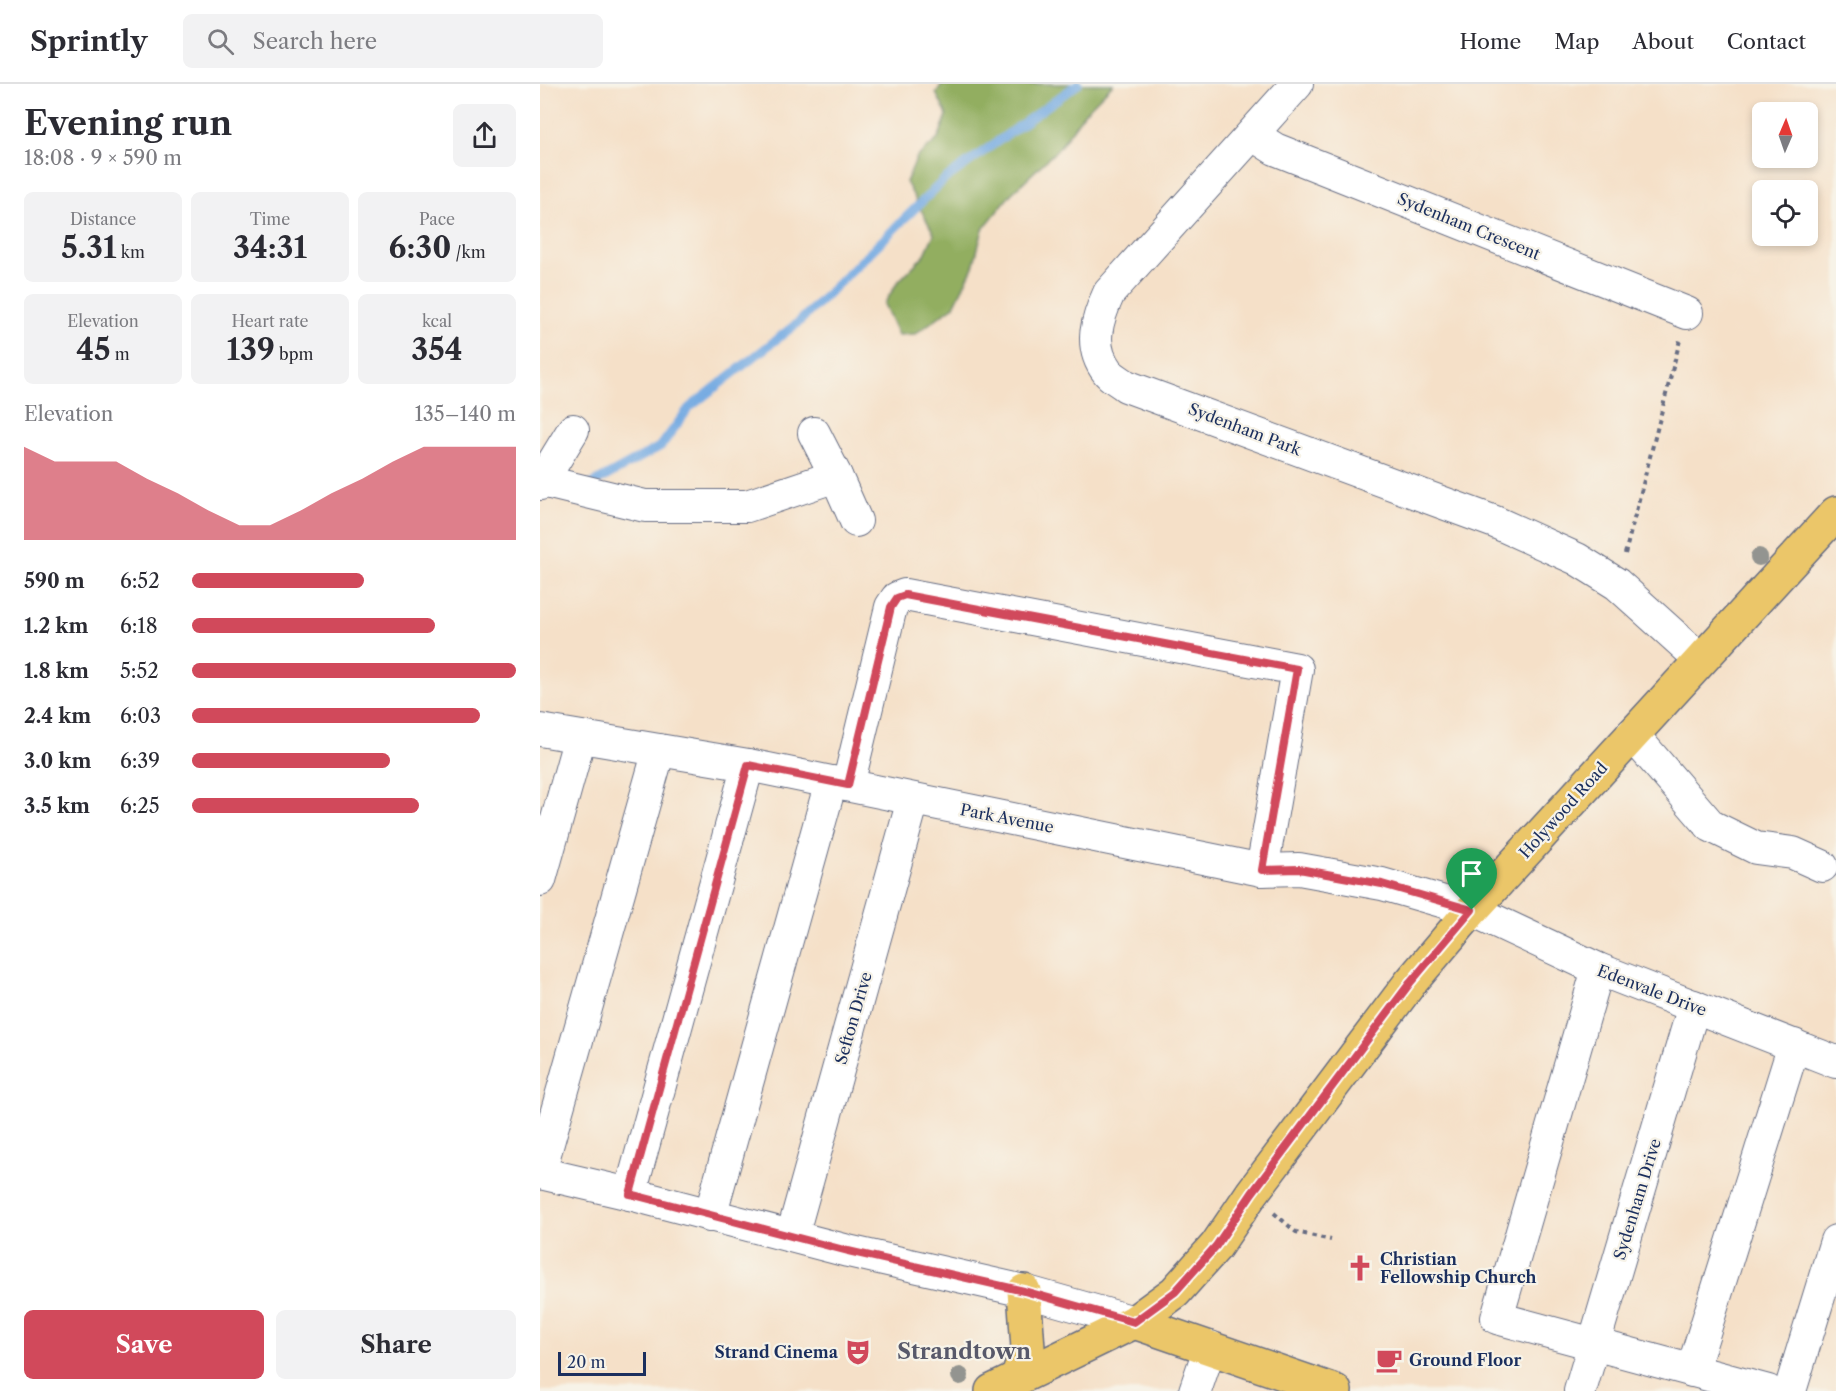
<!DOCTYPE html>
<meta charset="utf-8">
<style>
body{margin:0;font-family:"Libre Caslon Text",serif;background:#f2f2f3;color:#2b2b33;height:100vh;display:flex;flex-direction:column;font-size:22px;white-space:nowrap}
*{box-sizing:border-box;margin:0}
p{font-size:20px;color:#7c7c81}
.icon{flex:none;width:33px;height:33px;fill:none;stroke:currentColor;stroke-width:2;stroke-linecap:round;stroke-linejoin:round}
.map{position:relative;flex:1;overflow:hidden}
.panel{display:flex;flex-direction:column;background:#fff;width:540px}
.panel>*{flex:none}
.needle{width:39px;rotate:2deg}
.fabs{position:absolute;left:1212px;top:18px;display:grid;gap:12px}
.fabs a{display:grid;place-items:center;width:66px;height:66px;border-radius:9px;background:#fff;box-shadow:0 3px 9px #0003;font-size:30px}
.scale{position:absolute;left:18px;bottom:15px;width:88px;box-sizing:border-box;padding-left:6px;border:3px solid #1b2f5e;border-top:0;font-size:16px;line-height:21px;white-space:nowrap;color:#1b2f5e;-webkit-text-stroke:4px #f7f3e8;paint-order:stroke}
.pin{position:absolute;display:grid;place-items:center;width:51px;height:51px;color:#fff;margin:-62px -26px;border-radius:50% 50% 50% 0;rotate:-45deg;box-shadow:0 0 6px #0007}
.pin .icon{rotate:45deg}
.round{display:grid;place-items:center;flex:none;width:63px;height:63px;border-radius:9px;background:#f2f2f3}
.summary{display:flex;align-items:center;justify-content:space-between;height:102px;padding:0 24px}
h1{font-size:33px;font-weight:700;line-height:45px}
.stats{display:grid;grid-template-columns:repeat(3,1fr);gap:9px;height:102px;padding:6px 24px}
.stats div{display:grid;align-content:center;border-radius:9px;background:#f2f2f3;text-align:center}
.stats b{font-size:30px;font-weight:700}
.stats small{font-size:16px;font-weight:400}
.stats p{font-size:16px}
.chart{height:168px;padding:12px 24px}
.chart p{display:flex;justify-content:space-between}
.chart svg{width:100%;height:108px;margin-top:6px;fill:#d1495b;opacity:.7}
.cta{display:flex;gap:12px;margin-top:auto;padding:12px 24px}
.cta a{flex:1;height:69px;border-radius:9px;background:#d1495b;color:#fff;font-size:24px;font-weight:700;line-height:69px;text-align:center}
.cta a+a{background:#f2f2f3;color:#2b2b33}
ul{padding:0 24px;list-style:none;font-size:20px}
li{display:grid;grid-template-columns:96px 72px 1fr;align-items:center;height:45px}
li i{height:15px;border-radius:8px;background:#d1495b}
header{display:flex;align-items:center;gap:36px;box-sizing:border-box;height:84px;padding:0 30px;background:#fff;border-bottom:2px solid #e1e1e2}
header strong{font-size:28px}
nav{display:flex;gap:33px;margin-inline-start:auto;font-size:21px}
.search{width:420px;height:54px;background:#f2f2f3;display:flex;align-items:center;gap:15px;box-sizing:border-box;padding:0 21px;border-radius:9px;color:#7c7c81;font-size:22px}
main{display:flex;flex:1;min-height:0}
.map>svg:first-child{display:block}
</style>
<header>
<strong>Sprintly</strong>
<div class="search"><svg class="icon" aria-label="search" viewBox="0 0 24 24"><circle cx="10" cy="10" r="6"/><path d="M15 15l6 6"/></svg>Search here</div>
<nav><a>Home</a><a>Map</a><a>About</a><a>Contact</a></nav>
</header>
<main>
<section class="panel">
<div class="summary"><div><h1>Evening run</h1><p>18:08 · 9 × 590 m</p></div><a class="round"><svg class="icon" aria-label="share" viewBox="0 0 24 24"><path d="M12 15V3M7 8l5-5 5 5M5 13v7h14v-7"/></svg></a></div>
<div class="stats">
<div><p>Distance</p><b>5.31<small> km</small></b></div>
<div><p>Time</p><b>34:31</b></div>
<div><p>Pace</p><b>6:30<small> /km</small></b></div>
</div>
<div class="stats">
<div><p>Elevation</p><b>45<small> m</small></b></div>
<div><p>Heart rate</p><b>139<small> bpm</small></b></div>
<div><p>kcal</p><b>354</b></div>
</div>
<div class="chart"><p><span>Elevation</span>135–140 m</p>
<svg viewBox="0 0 160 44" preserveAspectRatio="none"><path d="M0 44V6L10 12L20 12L30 12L40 19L50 25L60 32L70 38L80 38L90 32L100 25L110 19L120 12L130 6L140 6L150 6L160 6V44z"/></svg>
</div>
<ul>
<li><b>590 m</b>6:52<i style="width:53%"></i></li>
<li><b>1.2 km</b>6:18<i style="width:75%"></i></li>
<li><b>1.8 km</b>5:52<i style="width:100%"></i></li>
<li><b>2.4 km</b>6:03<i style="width:89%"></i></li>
<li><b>3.0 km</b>6:39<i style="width:61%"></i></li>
<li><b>3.5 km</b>6:25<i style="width:70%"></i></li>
</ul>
<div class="cta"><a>Save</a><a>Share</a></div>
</section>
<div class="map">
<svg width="1296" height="1307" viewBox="0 0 1296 1307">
<rect width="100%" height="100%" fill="#f7f3e8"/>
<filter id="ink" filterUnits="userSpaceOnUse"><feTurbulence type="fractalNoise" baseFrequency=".0167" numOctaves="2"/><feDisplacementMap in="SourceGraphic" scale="12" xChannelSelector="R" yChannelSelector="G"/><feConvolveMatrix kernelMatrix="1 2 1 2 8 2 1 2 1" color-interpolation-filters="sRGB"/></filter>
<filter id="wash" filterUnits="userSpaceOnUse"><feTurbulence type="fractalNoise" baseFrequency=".008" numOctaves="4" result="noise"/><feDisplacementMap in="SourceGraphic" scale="24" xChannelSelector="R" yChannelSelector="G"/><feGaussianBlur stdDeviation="1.35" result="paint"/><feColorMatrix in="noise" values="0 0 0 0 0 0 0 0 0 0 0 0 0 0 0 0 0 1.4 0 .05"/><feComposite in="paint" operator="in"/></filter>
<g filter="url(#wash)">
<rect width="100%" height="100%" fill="#f5e0c8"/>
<polygon fill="#92ae61" stroke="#566e60" stroke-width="1.5" points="402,0 573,0 545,28 519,64 471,110 443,145 433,183 414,222 375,250 358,251 344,220 357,199 385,170 394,150 366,98 377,73 398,55 407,31 396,9"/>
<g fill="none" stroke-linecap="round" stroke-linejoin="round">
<polyline stroke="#74aae2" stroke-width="9" points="52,400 121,362 149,324 260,237 405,95 538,0"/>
</g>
</g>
<g filter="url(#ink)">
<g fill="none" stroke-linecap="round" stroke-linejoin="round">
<g stroke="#676d83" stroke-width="34">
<g id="minor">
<path d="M757 0 569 209C557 235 548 262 567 287 571 293 580 297 586 302L955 438 1037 475 1077 500 1160 575"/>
<polyline points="713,51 735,65 1147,229"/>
<polyline points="296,392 316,437"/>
<polyline points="2,397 33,346"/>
<polyline points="0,400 2,397 105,422 207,422 296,392 274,349"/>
<polyline points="0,646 208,681 722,786 759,785 842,800 932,826 1058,885 1296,978"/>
<polyline points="1092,650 1171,742 1216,764 1253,769 1282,782"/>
<polyline points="308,701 351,523 357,514 365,511 757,585 722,786"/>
<polyline points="0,796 40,653"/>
<polyline points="1058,885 957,1234 1228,1307"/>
<polyline points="0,1087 119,666"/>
<polyline points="0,1089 90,1110 308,1167 484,1207 594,1238"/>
<polyline points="90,1110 208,681"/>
<polyline points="170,1132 291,698"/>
<polyline points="252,1152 373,716"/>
<polyline points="1152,1287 1254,961"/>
<polyline points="655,1307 670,1263"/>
<polyline points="1040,1307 1154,922"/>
<polyline points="1250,1307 1296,1157"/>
</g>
</g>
<g stroke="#676d83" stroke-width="36">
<g id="major">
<polyline points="594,1238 795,1307"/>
<polyline points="477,1295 488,1264 484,1207"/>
<polyline points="452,1307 594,1238 635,1208 676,1162 712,1109 870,899 932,826 1296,429"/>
</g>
</g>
<g stroke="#676d83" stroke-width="4" stroke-dasharray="4.5 4.5" stroke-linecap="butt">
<polyline points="1085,470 1140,256"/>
<polyline points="734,1129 756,1148 791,1156"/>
</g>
<use href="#minor" stroke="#fff" stroke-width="32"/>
<use href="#major" stroke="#ebc669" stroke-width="33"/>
</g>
<g fill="#939490">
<circle cx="1219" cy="473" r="9"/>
<circle cx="420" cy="1292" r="9"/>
</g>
</g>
<g fill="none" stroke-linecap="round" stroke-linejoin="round" filter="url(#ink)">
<g stroke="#fff" stroke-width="12">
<polygon id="route" points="365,511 757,585 722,786 759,785 842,800 932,826 870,899 712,1109 676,1162 635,1208 594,1238 484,1207 308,1167 90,1110 208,681 308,701 351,523 357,514"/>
</g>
<use href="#route" stroke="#d1495b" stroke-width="8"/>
</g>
<defs>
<g id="church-bare" transform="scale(2.07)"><path d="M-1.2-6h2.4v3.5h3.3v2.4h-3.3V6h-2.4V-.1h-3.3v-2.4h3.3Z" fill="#d1495b" stroke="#f7f3e8" stroke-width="2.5" paint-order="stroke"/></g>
<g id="theatre-bare" transform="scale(2.07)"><path d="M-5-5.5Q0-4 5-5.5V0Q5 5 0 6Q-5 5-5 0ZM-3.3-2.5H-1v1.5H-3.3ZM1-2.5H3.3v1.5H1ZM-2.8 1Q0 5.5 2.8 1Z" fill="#d1495b" stroke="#f7f3e8" stroke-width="2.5" paint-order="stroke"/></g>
<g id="cafe-bare" transform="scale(2.07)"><path d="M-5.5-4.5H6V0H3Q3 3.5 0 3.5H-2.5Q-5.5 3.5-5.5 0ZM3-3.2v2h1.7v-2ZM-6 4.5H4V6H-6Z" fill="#d1495b" stroke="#f7f3e8" stroke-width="2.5" paint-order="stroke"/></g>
</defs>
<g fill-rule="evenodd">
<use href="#church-bare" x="820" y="1184"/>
<use href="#theatre-bare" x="318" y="1268"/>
<use href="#cafe-bare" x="849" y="1276"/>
</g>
<g text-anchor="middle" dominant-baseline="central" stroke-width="4.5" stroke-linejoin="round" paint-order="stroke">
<g font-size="16" fill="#1b2f5e" stroke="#f7f3e8">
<text transform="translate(929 142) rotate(22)">Sydenham Crescent</text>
<text transform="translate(705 345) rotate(21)">Sydenham Park</text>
<text transform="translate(1023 726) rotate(-48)">Holywood Road</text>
<text transform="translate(467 734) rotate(11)">Park Avenue</text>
<text transform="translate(1112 906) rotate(21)">Edenvale Drive</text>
<text transform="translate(313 934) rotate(-74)">Sefton Drive</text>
<text transform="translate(1097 1115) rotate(-73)">Sydenham Drive</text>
</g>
<g font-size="16" font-weight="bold" fill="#1b2f5e" stroke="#f7f3e8" text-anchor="start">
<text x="840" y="1175">Christian<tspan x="840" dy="18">Fellowship Church</tspan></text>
<text x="298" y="1268" text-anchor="end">Strand Cinema</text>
<text x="869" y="1276">Ground Floor</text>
</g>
<g font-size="22" font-weight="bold" fill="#58596a" stroke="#f7f3e8">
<text x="424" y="1267">Strandtown</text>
</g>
</g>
</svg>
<div class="fabs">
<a><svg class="needle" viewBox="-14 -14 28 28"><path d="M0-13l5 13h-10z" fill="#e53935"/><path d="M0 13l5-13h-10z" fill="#7c7c81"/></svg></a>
<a><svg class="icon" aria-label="locate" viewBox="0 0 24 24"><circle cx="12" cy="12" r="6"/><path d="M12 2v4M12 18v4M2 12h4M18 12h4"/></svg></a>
</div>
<div class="scale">20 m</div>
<div class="pin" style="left:932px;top:826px;background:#1e9e55"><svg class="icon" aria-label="arrive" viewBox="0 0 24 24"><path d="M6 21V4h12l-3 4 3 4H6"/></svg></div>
</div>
</main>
